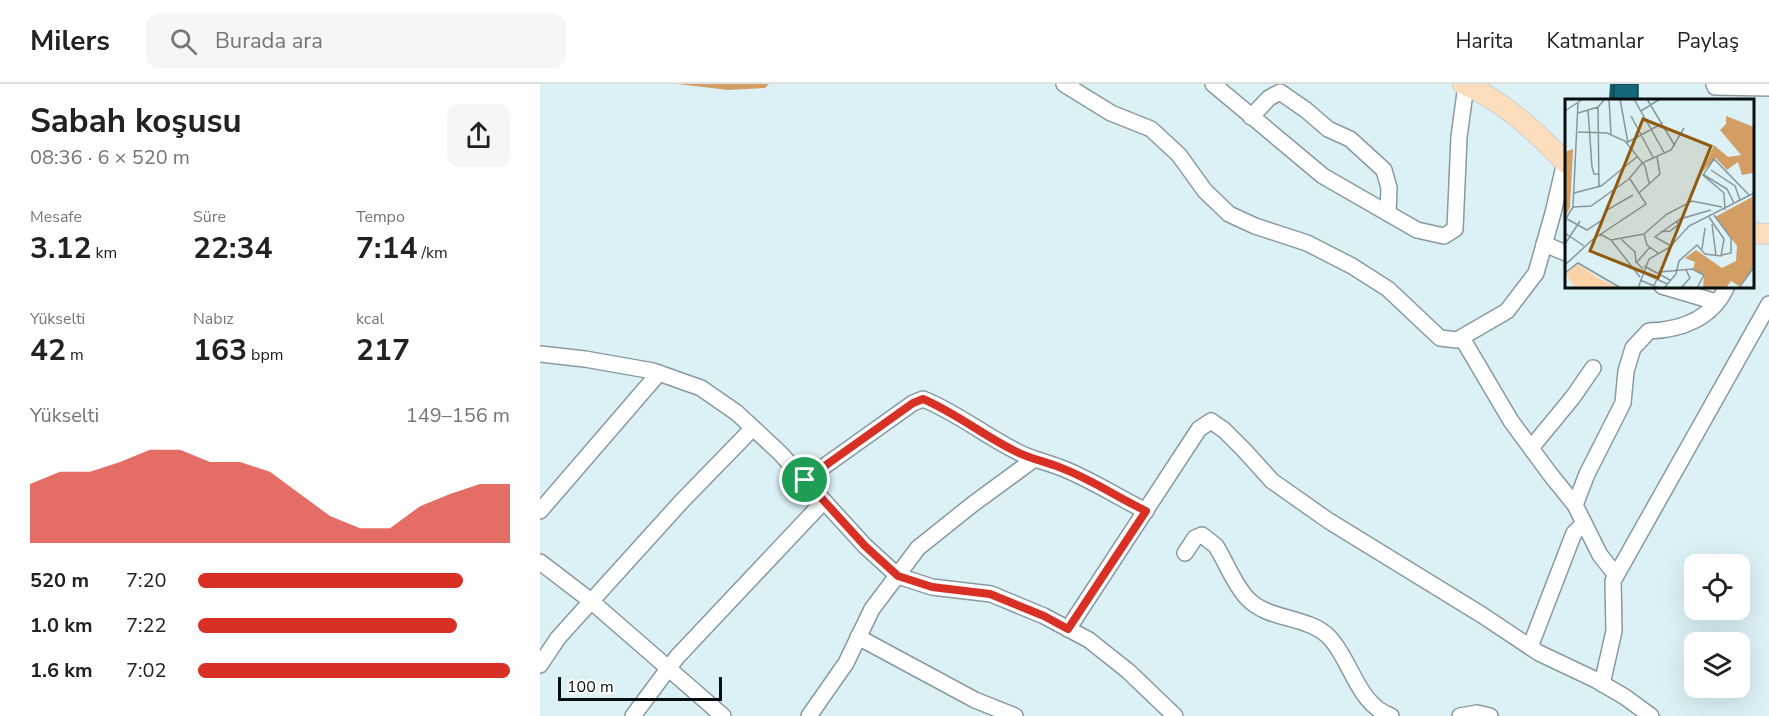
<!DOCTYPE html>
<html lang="tr">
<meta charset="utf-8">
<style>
body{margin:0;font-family:"Nunito Sans",sans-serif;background:#f6f6f6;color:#222;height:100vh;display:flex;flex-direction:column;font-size:22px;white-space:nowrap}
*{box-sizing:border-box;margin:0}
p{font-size:20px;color:#767676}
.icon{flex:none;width:33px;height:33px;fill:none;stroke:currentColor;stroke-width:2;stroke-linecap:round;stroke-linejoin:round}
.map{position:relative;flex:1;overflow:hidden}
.details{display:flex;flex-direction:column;background:#fff;width:540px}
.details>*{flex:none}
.tools{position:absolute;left:1144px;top:470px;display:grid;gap:12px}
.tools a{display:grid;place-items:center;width:66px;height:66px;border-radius:12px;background:#fff;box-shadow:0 6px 24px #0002;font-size:30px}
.scale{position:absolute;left:18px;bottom:15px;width:164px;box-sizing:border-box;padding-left:6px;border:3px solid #070e10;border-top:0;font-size:16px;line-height:21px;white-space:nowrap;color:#070e10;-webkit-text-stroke:4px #fff;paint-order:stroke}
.pin{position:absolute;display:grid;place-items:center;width:51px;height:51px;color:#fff;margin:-26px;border:3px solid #fff;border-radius:50%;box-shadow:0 2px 6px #0007}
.round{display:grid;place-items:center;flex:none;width:63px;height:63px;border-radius:12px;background:#f6f6f6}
.summary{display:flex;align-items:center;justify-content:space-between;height:102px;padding:0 30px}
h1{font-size:33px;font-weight:700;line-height:45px}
.figures{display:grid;grid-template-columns:repeat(3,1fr);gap:9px;height:102px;padding:6px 30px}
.figures div{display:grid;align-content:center}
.figures b{font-size:30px;font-weight:700}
.figures small{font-size:16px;font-weight:400}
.figures p{font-size:16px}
.chart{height:168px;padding:12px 30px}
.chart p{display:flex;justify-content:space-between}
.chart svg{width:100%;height:108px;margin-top:6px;fill:#d93025;opacity:.7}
ul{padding:0 30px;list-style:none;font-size:20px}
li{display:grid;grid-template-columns:96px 72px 1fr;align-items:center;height:45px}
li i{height:15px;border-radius:8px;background:#d93025}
header{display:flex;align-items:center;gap:36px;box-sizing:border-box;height:84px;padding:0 30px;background:#fff;border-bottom:2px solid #e0e0e0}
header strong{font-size:28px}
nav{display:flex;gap:33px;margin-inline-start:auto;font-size:21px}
.search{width:420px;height:54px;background:#f6f6f6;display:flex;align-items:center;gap:15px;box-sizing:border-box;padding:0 21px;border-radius:12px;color:#767676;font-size:22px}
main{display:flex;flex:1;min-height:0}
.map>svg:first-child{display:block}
</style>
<header>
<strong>Milers</strong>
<div class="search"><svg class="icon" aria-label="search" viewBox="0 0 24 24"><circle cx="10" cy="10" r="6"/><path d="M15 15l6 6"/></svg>Burada ara</div>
<nav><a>Harita</a><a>Katmanlar</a><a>Paylaş</a></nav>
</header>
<main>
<section class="details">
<div class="summary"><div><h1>Sabah koşusu</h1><p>08:36 · 6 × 520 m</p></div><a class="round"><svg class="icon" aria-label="share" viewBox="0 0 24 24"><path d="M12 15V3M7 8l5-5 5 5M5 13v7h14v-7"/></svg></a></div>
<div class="figures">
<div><p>Mesafe</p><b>3.12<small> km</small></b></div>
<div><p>Süre</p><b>22:34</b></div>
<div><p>Tempo</p><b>7:14<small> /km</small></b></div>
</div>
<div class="figures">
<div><p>Yükselti</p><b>42<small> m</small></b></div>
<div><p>Nabız</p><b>163<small> bpm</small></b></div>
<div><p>kcal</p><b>217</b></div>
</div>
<div class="chart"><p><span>Yükselti</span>149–156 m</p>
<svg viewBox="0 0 160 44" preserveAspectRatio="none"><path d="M0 44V20L10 15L20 15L30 11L40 6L50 6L60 11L70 11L80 15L90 24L100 33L110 38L120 38L130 29L140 24L150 20L160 20V44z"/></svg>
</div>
<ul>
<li><b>520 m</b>7:20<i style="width:85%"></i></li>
<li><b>1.0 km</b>7:22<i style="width:83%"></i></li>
<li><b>1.6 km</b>7:02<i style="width:100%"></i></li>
</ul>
</section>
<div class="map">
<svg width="1229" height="632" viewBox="0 0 1229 632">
<rect width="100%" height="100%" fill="#dcf1f6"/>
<polygon fill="#d29e64" points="137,0 229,0 225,4 189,6"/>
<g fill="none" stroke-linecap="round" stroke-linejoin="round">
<g stroke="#889aa0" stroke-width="18">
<g id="minor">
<polyline points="524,0 571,29 611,45 639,71 665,107 689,130 715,142 767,159 812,182 848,205 900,254 917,256 967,227 996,189 1013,129 1025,78"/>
<polyline points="673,0 783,92 877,146 904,152 915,145 919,53 926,1"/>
<polyline points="1174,0 1175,3 1229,4"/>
<polyline points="711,33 729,14 740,8 766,26 788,45 810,55 844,86 849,104 848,128"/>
<polyline points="1004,160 1026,169"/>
<polyline points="1122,202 1176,218"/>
<polyline points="922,254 971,337 1010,390 1035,421 1060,471 1076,491"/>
<polyline points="0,270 45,275 113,287 161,304 197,329 240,369 325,462 358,492 392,503 451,510 504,532 549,556 588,587 635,632"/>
<polyline points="991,364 1033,313 1053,284"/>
<path d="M265 396 373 319 383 315C416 328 444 351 476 367 490 375 504 377 519 383 549 394 577 413 606 427"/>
<path d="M1035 421 1047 390 1083 319 1086 287 1093 264 1109 247C1142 246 1173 234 1187 202"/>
<polyline points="0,427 119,289"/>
<path d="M645 469 655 454 662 451 676 462C686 478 694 500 707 514 728 537 767 531 789 553 812 577 817 620 851 632"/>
<polyline points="0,478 51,517 183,632"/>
<polyline points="528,545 659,345 671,337 684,346 704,366 732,397 789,437 942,531 999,569 1056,596 1085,613 1111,632"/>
<polyline points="318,553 435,616 475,632"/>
<polyline points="990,563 1034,449 1044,439"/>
<polyline points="0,581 18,554 142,417 213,344"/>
<polyline points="1062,600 1074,547 1073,497 1229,220"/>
<polyline points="93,632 137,573 284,417"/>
<polyline points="269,632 306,579 332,525 378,464 433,420 493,376"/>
<polyline points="920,632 937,629 950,632"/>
</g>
</g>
<g stroke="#cdcfcf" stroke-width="22">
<g id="major">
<path d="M923 0C963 16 997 49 1026 79"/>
<polyline points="1212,149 1229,150"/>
</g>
</g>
<use href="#minor" stroke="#fff" stroke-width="15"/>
<use href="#major" stroke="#fcdebd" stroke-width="20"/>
</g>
<polygon fill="#135968" points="1070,0 1098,0 1098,16 1069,16"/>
<rect fill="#166779" stroke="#0f4855" stroke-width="1.5" x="1074" y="0" width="24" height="16"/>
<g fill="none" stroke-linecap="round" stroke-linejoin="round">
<g stroke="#fff" stroke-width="12">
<path id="route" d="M383 315C416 329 444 352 475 367 490 375 504 377 519 383 549 394 577 413 606 427L528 545 504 532 450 510 392 503 358 492 325 462 265 396 373 319Z"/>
</g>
<use href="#route" stroke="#d93025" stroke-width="8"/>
</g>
<g transform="translate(1025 15)">
<rect width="189" height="189" fill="#dcf1f6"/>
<path d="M13 165 33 179 54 189H10L1 175Z" fill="#fbd3a7"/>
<path d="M161 17 189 28 188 74 177 76 173 63 162 71 151 59 137 73 149 46 163 58 176 56 155 31 161 25ZM8 50 5 108 0 119V53ZM189 97V165L185 175 174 187 166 182 161 189H138L139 177 128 170 130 163 120 159 131 151 157 169 171 162 172 147 150 118Z" fill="#d29e64"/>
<path fill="none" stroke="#87969a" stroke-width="1.5" d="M44 0 46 35M55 0 63 44M69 0 100 55M82 0 110 47M33 8 34 88M23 11 27 68 29 75H34M0 12 18 0M76 12 95 0M13 14 33 8 40 0M66 17 89 60M13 33 42 34 60 42 80 67 84 84M63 43 98 24M146 71 170 87 175 101M139 76 162 90 169 104M9 94 36 87 73 57M74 94 95 75 92 58M8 108 26 107 64 80 77 64 106 51 119 29M160 111 159 94 138 76 149 60 185 97M149 116 166 139V154L157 156M2 120 22 131 37 121 42 111 68 96M0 121 8 108 13 4M147 125 151 157M95 133 105 132 113 126 112 122M0 134 19 147M35 135 46 141 75 178M56 140 70 153 71 163 78 170M46 141 79 135M0 145 15 122M106 147 90 138 115 120 146 111M137 150 140 129M93 154 82 146 79 135 102 115 127 102 157 108M72 163 85 148M0 166 27 141 81 105 65 80M79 167 105 181M77 173 102 185M0 174 13 164 56 189M75 181 94 189M73 189 84 160 105 148 124 127 189 94M88 189 95 173 127 170 139 176 132 189M99 189 111 175 114 162 132 146 140 155 156 157 159 140 144 118M116 189 125 179 121 171M174 189 189 168"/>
<path fill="#905b0e" fill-opacity="0.15" stroke="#905b0e" stroke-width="3" d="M78 20 146 47 93 179 25 152Z"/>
<rect width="189" height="189" fill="none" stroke="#070e10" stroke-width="3"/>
</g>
</svg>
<div class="tools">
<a><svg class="icon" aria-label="locate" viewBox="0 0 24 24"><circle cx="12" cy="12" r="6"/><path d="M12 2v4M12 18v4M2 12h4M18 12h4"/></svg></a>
<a><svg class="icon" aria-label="layers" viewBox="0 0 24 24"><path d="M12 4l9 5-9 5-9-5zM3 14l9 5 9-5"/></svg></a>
</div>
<div class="scale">100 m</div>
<div class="pin" style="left:265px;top:396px;background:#1e9e55"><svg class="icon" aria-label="arrive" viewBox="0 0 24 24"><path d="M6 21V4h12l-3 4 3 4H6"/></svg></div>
</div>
</main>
